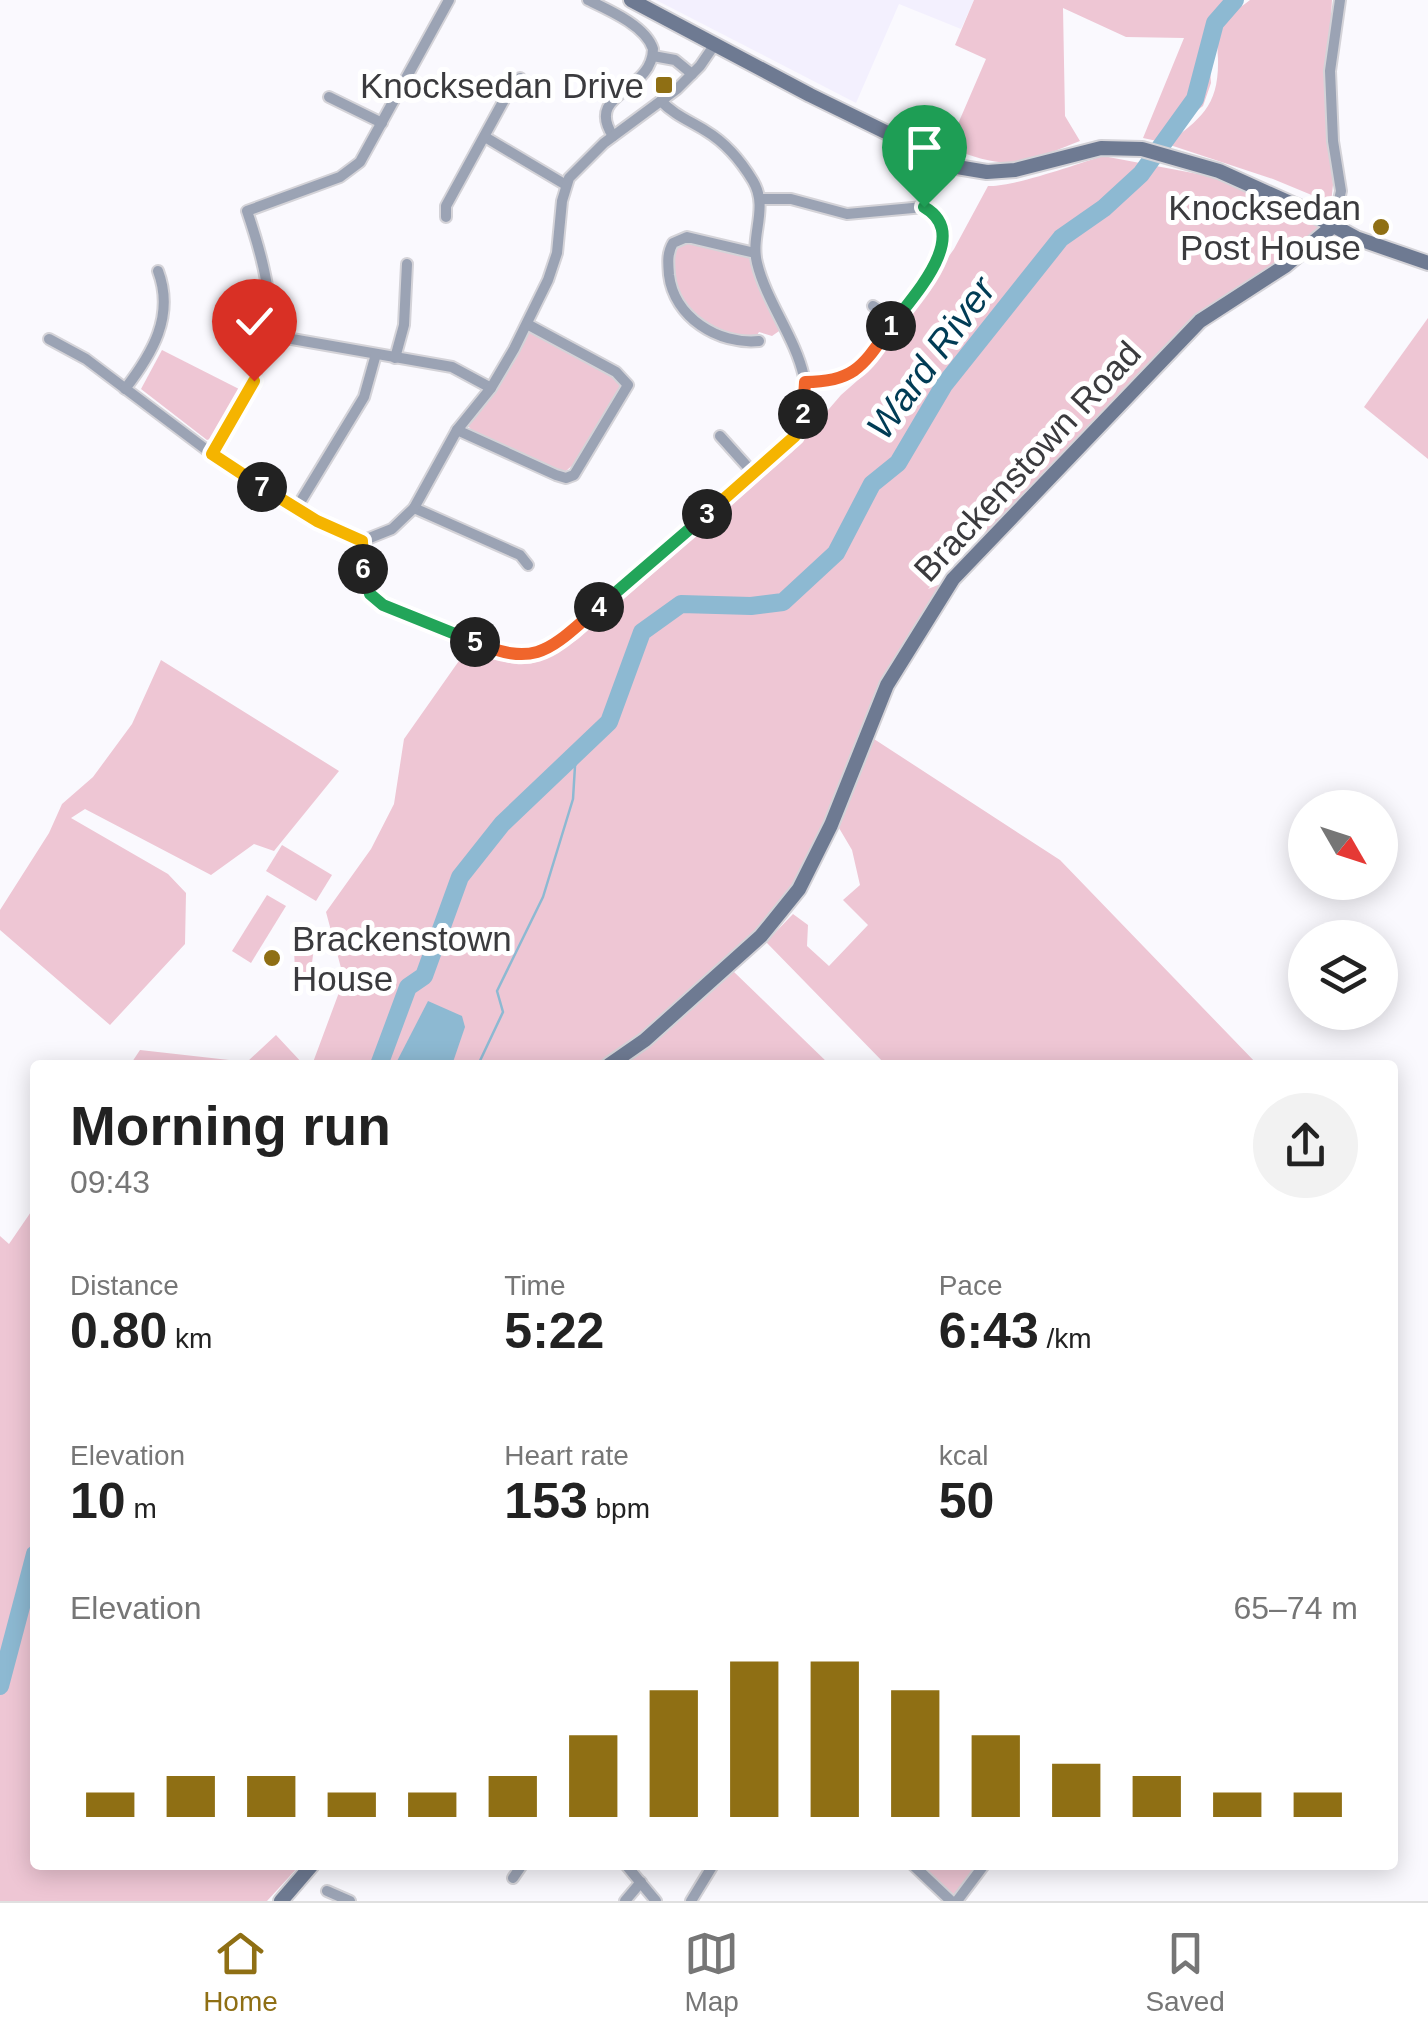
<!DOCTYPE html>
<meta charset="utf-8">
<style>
body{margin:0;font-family:Arial,sans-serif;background:#f2f2f2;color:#222;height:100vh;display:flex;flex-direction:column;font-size:38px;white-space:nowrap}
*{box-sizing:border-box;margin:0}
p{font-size:32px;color:#767676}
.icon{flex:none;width:55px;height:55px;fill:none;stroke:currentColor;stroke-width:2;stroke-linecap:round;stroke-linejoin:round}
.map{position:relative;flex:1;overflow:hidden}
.panel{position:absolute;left:30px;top:1060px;width:1368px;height:810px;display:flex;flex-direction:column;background:#fff;border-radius:10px;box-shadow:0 5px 25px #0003}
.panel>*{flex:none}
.needle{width:65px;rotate:129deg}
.tools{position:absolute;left:1288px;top:790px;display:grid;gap:20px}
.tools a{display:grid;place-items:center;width:110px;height:110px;border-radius:50%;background:#fff;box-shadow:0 5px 25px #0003;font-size:50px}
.pin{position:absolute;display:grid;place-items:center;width:85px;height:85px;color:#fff;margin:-102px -42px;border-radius:50% 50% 50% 0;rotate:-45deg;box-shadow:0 0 10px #0007}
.pin .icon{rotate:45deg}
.km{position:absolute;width:50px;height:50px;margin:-25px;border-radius:50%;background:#222;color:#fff;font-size:28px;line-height:50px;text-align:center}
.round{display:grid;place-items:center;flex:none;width:105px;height:105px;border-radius:52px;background:#f2f2f2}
.overview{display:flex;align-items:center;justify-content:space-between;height:170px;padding:0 40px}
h1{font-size:55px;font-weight:700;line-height:75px}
.metrics{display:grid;grid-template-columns:repeat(3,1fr);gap:15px;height:170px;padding:10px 40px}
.metrics div{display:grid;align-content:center}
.metrics b{font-size:50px;font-weight:700}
.metrics small{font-size:28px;font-weight:400}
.metrics p{font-size:28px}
.chart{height:280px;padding:20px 40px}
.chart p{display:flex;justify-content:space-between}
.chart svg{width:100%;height:180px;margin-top:10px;stroke:#8f6f14;stroke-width:6}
.menu{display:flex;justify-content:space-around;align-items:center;height:140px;border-top:2px solid #e0e0e0;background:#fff;font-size:28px;color:#767676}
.menu a{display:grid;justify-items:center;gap:5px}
.menu .current{color:#8f6f14}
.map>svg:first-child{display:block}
</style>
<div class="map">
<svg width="1428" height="1901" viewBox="0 0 1428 1901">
<rect width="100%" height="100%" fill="#faf9fe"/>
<polygon fill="#f3f0fe" points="656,0 974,0 961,29 899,4 856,103"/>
<g fill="#eec6d4">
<path d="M974 0H1237L1215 19 1208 39 1211 83 1203 106 1157 141 1143 138 1184 38 1126 37 1063 8 1065 116 1080 141C1021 164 1009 172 948 147L986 59 955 45Z"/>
<path d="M1250 0H1332L1327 85 1333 185 1331 203 1273 179 1167 144C1201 118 1219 106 1218 59 1217 45 1217 33 1225 20 1230 12 1242 7 1250 0Z"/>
<path d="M1103 156 1214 177 1333 226 1315 230 1281 263 1220 298 993 529 977 536 928 589 953 579 890 679 831 825 782 914 609 1065H312L344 979 326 912 371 849 394 804 404 739 468 648C522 670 528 672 578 639L792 452 841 395 866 373 954 249 988 186C1010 188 1077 164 1103 156Z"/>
<path d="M689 241 749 258 782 329 772 336 759 332 754 340C702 326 671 311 673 251Z"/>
<polygon points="1428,318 1428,459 1364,407"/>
<polygon points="533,331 615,375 622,387 577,461 565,472 475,434 467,425 529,332"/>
<polygon points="162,350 239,389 210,439 207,440 141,389"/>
<polygon points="161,660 339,771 274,851 254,844 211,875 85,809 71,818 168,874 186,893 185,944 110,1025 0,930 0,910 49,833 62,804 93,777 132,724"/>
<polygon points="874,739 1060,860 1258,1065 886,1065 766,942 793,914 808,925 807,946 829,966 868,925 843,900 860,885 852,850 839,828"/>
<polygon points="282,845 332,875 316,901 266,871"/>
<polygon points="267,895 286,906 251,963 232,951"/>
<polygon points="313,930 316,932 310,978 302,979 295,971 294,949"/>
<polygon points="733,971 830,1065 625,1064"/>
<polygon points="276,1035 304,1065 130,1065 140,1050 247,1062"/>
<polygon points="35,1206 35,1865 300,1865 267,1901 0,1901 0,1236 9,1244"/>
<polygon points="916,1865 979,1865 955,1895"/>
</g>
<polygon fill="#8db9d2" points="428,1001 462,1016 465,1027 452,1065 395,1065"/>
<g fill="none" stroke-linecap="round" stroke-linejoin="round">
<polyline stroke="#8db9d2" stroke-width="2.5" points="478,1065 503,1012 497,991 543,897 573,799 575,766 587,741"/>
<g stroke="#8db9d2" stroke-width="18">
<polyline points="379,1065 408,987 424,976 460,877 502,824 609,722 642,632 681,604 751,606 783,602 836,553 872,484 898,463 944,385 1061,238 1104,208 1141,174 1195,99 1215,23 1235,0"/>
<polyline points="0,1686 35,1554"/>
</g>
<g stroke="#d4d3d8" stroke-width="14">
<g id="street">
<path d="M588 0C609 10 646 26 653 49 652 93 584 92 613 136"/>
<polyline points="653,56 675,60 692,74"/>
<polyline points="329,97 382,123"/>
<polyline points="485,137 566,185"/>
<path d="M761 199H791L847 214 924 207C938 215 945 231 943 248 939 267 877 346 862 366L846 378 805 382"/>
<polyline points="446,217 446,206 510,89 520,78"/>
<polyline points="1333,226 1341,191 1333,141 1330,71 1340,0"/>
<path d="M755 253 687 237 673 243C667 253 668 263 669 275 674 317 718 345 759 341"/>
<polyline points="873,306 895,321"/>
<polyline points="269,335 452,367 491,388"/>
<polyline points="49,339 86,359 212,454"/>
<polyline points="395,358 404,325 407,264"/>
<path d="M125 389C152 354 175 316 158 271"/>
<polyline points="457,430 556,475 566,478 574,475 628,385 616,372 527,324"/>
<polyline points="720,436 754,474"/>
<polyline points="414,508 520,555 528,565"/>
<polyline points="296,509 364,397 376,354"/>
<path d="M362 541 364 573 376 601C395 613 507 658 526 656 542 654 554 643 567 633L795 436C830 374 771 321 757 263 750 235 769 208 753 181 741 161 726 143 706 131 690 121 674 115 661 101"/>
<path d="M362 541 317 521 212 454C271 350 287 329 247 211L340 177 360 162 449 0"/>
<polyline points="362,541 392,529 414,508 457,430 491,388 514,349 548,280 557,253 562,201 569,178 604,143 677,89 700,66 715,44"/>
<polyline points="626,1865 656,1901"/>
<polyline points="913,1865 951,1901"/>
<polyline points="513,1878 522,1865"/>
<polyline points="327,1891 350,1901"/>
<polyline points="625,1901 641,1882"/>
<polyline points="691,1901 713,1865"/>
<polyline points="957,1901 984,1865"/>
</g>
</g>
<g stroke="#d4d3d8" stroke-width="18">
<g id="secondary">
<polyline points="631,0 810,95 957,167 987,172 1015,170 1101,148 1142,149 1219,171 1299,207 1356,238 1428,263"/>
<polyline points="609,1065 645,1040 761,936 799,889 831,825 887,685 953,579 1200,321 1285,266 1333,226"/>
<polyline points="281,1901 312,1865"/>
</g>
</g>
<use href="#street" stroke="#9ba3b4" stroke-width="10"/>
<use href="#secondary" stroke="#6e7a92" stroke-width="14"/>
</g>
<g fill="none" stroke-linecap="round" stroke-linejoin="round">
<g stroke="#fff" stroke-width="20">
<path id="split-1" d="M891 326C912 297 973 235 924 207"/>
</g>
<g stroke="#fff" stroke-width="20">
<path id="split-2" d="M803 414 805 382C856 382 864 364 891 326"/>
</g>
<g stroke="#fff" stroke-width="20">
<polyline id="split-3" points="707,514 795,436 803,414"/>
</g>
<g stroke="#fff" stroke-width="20">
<polyline id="split-4" points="599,607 707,514"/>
</g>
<g stroke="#fff" stroke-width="20">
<path id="split-5" d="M475 642C538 669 551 648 599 607"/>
</g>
<g stroke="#fff" stroke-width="20">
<polyline id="split-6" points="363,569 370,594 383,605 475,642"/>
</g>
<g stroke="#fff" stroke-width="20">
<polyline id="split-7" points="262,487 317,521 362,541 363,569"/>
</g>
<g stroke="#fff" stroke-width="20">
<polyline id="split-8" points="254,381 212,454 262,487"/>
</g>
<use href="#split-1" stroke="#22a559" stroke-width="12"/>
<use href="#split-2" stroke="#f0652b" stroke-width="12"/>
<use href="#split-3" stroke="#f5b400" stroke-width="12"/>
<use href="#split-4" stroke="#22a559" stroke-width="12"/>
<use href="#split-5" stroke="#f0652b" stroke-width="12"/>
<use href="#split-6" stroke="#22a559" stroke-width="12"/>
<use href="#split-7" stroke="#f5b400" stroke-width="12"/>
<use href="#split-8" stroke="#f5b400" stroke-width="12"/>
</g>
<g fill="#8f6f14" stroke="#fff" stroke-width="4">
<rect x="654" y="75" width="20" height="20" rx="5"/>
<circle cx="1381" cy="227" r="10"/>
<circle cx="272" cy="958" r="10"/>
</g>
<g text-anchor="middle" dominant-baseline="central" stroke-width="10" stroke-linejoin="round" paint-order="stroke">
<g font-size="35" fill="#3b3b3e" stroke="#fff" text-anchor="end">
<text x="644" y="85">Knocksedan Drive</text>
<text x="1361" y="207">Knocksedan<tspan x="1361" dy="40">Post House</tspan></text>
<text x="292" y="938" text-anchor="start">Brackenstown<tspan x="292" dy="40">House</tspan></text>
</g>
<g font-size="35" fill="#3b3b3e" stroke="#fff">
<text transform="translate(1027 461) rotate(-47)">Brackenstown Road</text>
</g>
<g font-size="38" font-style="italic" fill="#003c55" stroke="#fff">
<text transform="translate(931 358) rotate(-54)">Ward River</text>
</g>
</g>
</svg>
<div class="tools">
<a><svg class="needle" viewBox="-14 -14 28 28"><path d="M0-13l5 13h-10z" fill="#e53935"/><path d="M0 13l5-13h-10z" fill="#767676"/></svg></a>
<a><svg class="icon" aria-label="layers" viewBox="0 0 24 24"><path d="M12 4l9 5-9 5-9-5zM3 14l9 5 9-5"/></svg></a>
</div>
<div class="pin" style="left:924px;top:207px;background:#1e9e55"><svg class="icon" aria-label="arrive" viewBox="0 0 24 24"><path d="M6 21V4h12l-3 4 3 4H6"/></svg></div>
<div class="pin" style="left:254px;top:381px;background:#d93025"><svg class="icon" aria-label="check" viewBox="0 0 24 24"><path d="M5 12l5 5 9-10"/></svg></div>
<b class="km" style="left:891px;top:326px">1</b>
<b class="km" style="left:803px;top:414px">2</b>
<b class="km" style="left:707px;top:514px">3</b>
<b class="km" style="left:599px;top:607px">4</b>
<b class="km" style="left:475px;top:642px">5</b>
<b class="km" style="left:363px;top:569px">6</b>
<b class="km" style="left:262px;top:487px">7</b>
<section class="panel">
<div class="overview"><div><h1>Morning run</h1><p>09:43</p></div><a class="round"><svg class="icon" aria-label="share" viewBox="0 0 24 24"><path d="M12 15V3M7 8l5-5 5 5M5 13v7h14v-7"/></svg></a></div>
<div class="metrics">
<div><p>Distance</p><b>0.80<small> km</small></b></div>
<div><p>Time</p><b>5:22</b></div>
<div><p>Pace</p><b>6:43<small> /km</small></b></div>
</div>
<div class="metrics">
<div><p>Elevation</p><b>10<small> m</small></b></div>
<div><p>Heart rate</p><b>153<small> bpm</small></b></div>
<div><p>kcal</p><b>50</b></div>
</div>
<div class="chart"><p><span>Elevation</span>65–74 m</p>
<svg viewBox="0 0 160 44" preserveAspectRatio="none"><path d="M5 44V38M15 44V34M25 44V34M35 44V38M45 44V38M55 44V34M65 44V24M75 44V13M85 44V6M95 44V6M105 44V13M115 44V24M125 44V31M135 44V34M145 44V38M155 44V38"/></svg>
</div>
</section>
</div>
<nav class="menu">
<a class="current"><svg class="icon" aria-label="home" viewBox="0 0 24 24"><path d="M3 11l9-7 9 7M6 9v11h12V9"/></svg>Home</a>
<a><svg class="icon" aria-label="map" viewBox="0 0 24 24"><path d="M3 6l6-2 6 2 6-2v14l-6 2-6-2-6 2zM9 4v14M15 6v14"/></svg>Map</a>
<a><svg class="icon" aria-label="saved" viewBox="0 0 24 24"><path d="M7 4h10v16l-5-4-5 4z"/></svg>Saved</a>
</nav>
